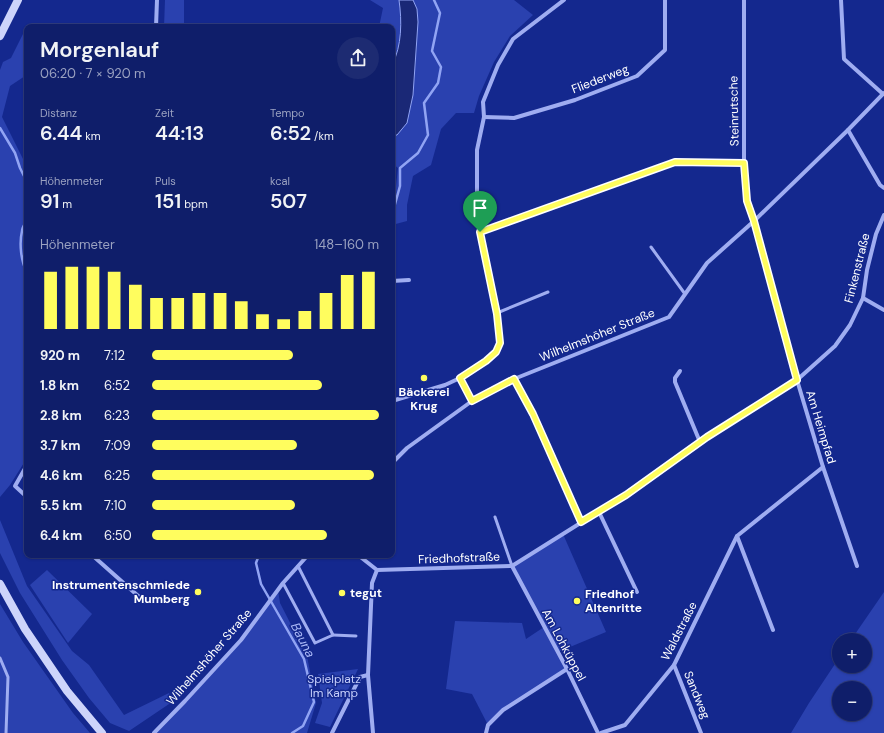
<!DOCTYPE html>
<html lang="de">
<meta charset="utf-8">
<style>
body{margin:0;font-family:"DM Sans",sans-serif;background:#1d2b72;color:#f1f3f6;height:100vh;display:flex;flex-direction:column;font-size:15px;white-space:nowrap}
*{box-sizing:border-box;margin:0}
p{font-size:13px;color:#9ba2c1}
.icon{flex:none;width:22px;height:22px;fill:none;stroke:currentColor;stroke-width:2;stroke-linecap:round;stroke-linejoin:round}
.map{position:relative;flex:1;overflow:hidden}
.details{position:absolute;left:24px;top:24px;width:371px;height:534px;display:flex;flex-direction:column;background:#0f1e6a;border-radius:8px;box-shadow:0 1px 3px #0004,0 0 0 1px #2f3c7e}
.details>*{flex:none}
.controls{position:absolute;left:832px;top:633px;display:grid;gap:8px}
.controls a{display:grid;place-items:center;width:40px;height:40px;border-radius:50%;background:#0f1e6a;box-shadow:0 1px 3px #0004,0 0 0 1px #2f3c7e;font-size:20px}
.pin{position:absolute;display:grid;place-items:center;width:34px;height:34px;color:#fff;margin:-41px -17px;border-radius:50% 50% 50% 0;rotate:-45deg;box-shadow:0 0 4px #0007}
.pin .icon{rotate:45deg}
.round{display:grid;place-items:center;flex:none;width:42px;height:42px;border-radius:21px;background:#1d2b72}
.summary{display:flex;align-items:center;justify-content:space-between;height:68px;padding:0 16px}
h1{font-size:22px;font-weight:600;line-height:30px}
.metrics{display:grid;grid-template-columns:repeat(3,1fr);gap:6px;height:68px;padding:4px 16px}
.metrics div{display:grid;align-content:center}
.metrics b{font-size:20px;font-weight:600}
.metrics small{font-size:11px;font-weight:400}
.metrics p{font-size:11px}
.chart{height:112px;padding:8px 16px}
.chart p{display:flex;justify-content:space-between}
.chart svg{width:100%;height:72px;margin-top:4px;stroke:#fffd5e;stroke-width:6}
ul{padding:0 16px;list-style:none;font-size:13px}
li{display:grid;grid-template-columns:64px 48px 1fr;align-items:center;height:30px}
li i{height:10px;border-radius:5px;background:#fffd5e}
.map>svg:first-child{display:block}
</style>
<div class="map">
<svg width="884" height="733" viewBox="0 0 884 733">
<rect width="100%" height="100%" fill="#14288e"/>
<g fill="#2a41af" fill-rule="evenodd">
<polygon points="165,0 184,0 184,27 164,27"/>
<path d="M370 0H399C402 21 402 46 392 65V27H379L383 8Z"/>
<polygon points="413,0 514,0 533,15 510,36 494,62 479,96 474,113 456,113 441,129 431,165 413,176 407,205 407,221 392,225 392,198 396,186 398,168 392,163 392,136 397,135 413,95 417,43 417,9"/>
<polygon points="26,28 27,68 25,76 10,86 2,117 27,167 27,458 10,485 0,497 0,70 3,62 11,58"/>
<polygon points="0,520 27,586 72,651 89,665 124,715 169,693 172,702 129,731 110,723 89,698 62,660 20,593 0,553"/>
<polygon points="563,534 606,632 558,652 567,669 503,710 488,725 472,694 446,689 455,621 522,623 526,639 544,627 512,566"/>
<polygon points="47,570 92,614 68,643 30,585"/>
<polygon points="278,590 280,603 307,656 316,703 307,733 154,733 241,640"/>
<path d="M884 592V733H791L809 703 839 658V666H865V640H851ZM839 688H865V714H839Z"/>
<polygon points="0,604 23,642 73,713 90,733 0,733"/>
<polygon points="358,669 330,727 315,723 322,703 318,674"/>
</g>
<path fill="#1a2876" stroke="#91a4f4" d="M399 0H413L417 9 418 22 413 95 407 123 397 135 392 136V65C402 46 402 21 399 0Z"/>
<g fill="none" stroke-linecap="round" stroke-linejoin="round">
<g stroke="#91a4f4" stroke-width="2.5">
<polyline points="0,128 15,153 20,168 27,182"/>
<polyline points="392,215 400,186 400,168 418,153 428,135 424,103 438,83 441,67 432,51 440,13 434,0"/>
<path d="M27 219C26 223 22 227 22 231 19 244 21 261 27 273"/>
<polyline points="259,555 256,563 261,584 304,659 314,702 303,726 292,733"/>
</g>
<g stroke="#9fadf1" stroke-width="3">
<polyline points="651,247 685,294"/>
<polyline points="497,313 548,292"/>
<polyline points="495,517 512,566"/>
<polyline points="283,583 315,643 333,635 298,566"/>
<polyline points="333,635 356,636"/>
<polyline points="0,658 8,677 6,733"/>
</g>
<g stroke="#9fadf1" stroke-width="4">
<polyline points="744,0 744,163 747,201 754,221 797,380 823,467 857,566"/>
<polyline points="841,0 844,59 883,94"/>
<polyline points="156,27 157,0"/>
<polyline points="484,117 514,118 575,100 637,76 665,50 665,0"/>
<polyline points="848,130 880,185 884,188"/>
<polyline points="480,232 675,162 744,163"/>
<polyline points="392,281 409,280"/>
<polyline points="863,298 884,310"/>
<polyline points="680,371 675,378 675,382 700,442"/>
<polyline points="460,378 472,401"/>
<polyline points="514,379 533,414 581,522"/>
<polyline points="392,401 445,385 460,378 486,361 496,352 500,343 497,313 480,232 477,204 477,150 484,117 483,102 498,65 513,39 564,0"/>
<polyline points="392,463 407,448 472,401 514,379 669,317 707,263 754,221 848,130 884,93"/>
<polyline points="27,465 15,486 27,497"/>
<polyline points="599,512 637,592"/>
<polyline points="737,536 773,630"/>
<polyline points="92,555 145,602"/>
<polyline points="358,555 377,570"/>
<polyline points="512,566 567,669 598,733"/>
<polyline points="377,570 512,566 625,495 707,437 797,380 835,346 850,325 863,298 867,270 876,234 884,215"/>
<polyline points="674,665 701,733"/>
<polyline points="154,733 185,701 241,640 283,583 308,555"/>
<polyline points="332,733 360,677 368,675"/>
<polyline points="373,733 368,675 372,583 377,570"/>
<polyline points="486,733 488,725 503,710 567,669"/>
<polyline points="601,733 625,725 674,665 737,536 823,467"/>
</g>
<g stroke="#cdd4fb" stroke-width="8">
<polyline points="0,36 18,0"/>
<polyline points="0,584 25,629 67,691 102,733"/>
</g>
</g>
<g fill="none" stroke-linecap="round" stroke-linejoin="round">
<g stroke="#fff" stroke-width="8">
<polygon id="route" points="675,162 744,163 747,201 754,221 797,380 707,437 626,495 581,522 533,414 514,379 472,401 460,378 486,361 496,352 500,343 497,314 480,232"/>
</g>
<use href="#route" stroke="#fffd5e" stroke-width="5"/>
</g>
<g fill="#fffd5e" stroke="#14288e" stroke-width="1.5">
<circle cx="424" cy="378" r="4"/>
<circle cx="198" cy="592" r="4"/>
<circle cx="342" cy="593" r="4"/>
<circle cx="577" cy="601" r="4"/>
</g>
<g text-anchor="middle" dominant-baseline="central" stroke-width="3" stroke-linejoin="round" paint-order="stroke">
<g font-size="12" fill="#fff" stroke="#14288e">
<text transform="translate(600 79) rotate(-21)">Fliederweg</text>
<text transform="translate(734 111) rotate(-91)">Steinrutsche</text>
<text transform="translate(857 268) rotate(-76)">Finkenstraße</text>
<text transform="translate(597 335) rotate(-22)">Wilhelmshöher Straße</text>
<text transform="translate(821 427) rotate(73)">Am Heimpfad</text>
<text transform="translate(459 558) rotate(-2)">Friedhofstraße</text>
<text transform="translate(679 631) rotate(-63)">Waldstraße</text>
<text transform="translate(564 645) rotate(62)">Am Lohküppel</text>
<text transform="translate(209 657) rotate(-49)">Wilhelmshöher Straße</text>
<text transform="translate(697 695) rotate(68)">Sandweg</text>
</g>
<g font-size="12" font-weight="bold" fill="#fff" stroke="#14288e" text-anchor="start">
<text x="424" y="392" text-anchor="middle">Bäckerei<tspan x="424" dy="14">Krug</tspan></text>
<text x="190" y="585" text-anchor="end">Instrumentenschmiede<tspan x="190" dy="14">Mumberg</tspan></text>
<text x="350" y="593">tegut</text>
<text x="585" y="594">Friedhof<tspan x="585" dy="14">Altenritte</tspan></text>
</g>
<g font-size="12" fill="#c6cffc" stroke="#14288e">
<text x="334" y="679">Spielplatz<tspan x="334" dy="14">Im Kamp</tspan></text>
</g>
<g font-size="13" font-style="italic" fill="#abb9f8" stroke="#14288e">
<text transform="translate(303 640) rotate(63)">Bauna</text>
</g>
</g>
</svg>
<div class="controls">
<a>+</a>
<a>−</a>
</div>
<div class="pin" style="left:480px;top:232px;background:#1e9e55"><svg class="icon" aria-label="arrive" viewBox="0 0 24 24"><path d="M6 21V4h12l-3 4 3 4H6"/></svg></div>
<section class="details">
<div class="summary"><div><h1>Morgenlauf</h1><p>06:20 · 7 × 920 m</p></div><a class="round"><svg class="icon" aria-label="share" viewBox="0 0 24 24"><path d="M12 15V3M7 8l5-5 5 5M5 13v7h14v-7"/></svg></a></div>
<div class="metrics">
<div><p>Distanz</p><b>6.44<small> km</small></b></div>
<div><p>Zeit</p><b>44:13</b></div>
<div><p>Tempo</p><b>6:52<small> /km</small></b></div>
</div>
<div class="metrics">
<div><p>Höhenmeter</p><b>91<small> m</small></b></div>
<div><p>Puls</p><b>151<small> bpm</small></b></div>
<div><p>kcal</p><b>507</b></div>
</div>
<div class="chart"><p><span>Höhenmeter</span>148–160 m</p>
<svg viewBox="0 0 160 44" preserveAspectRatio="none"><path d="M5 44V9M15 44V6M25 44V6M35 44V9M45 44V17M55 44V25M65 44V25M75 44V22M85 44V22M95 44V27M105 44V35M115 44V38M125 44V33M135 44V22M145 44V11M155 44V9"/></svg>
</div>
<ul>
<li><b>920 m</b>7:12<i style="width:62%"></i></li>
<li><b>1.8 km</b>6:52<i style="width:75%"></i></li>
<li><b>2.8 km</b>6:23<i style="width:100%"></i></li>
<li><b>3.7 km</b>7:09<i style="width:64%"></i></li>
<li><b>4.6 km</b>6:25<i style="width:98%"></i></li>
<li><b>5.5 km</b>7:10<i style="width:63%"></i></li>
<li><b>6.4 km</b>6:50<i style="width:77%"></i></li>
</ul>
</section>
</div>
